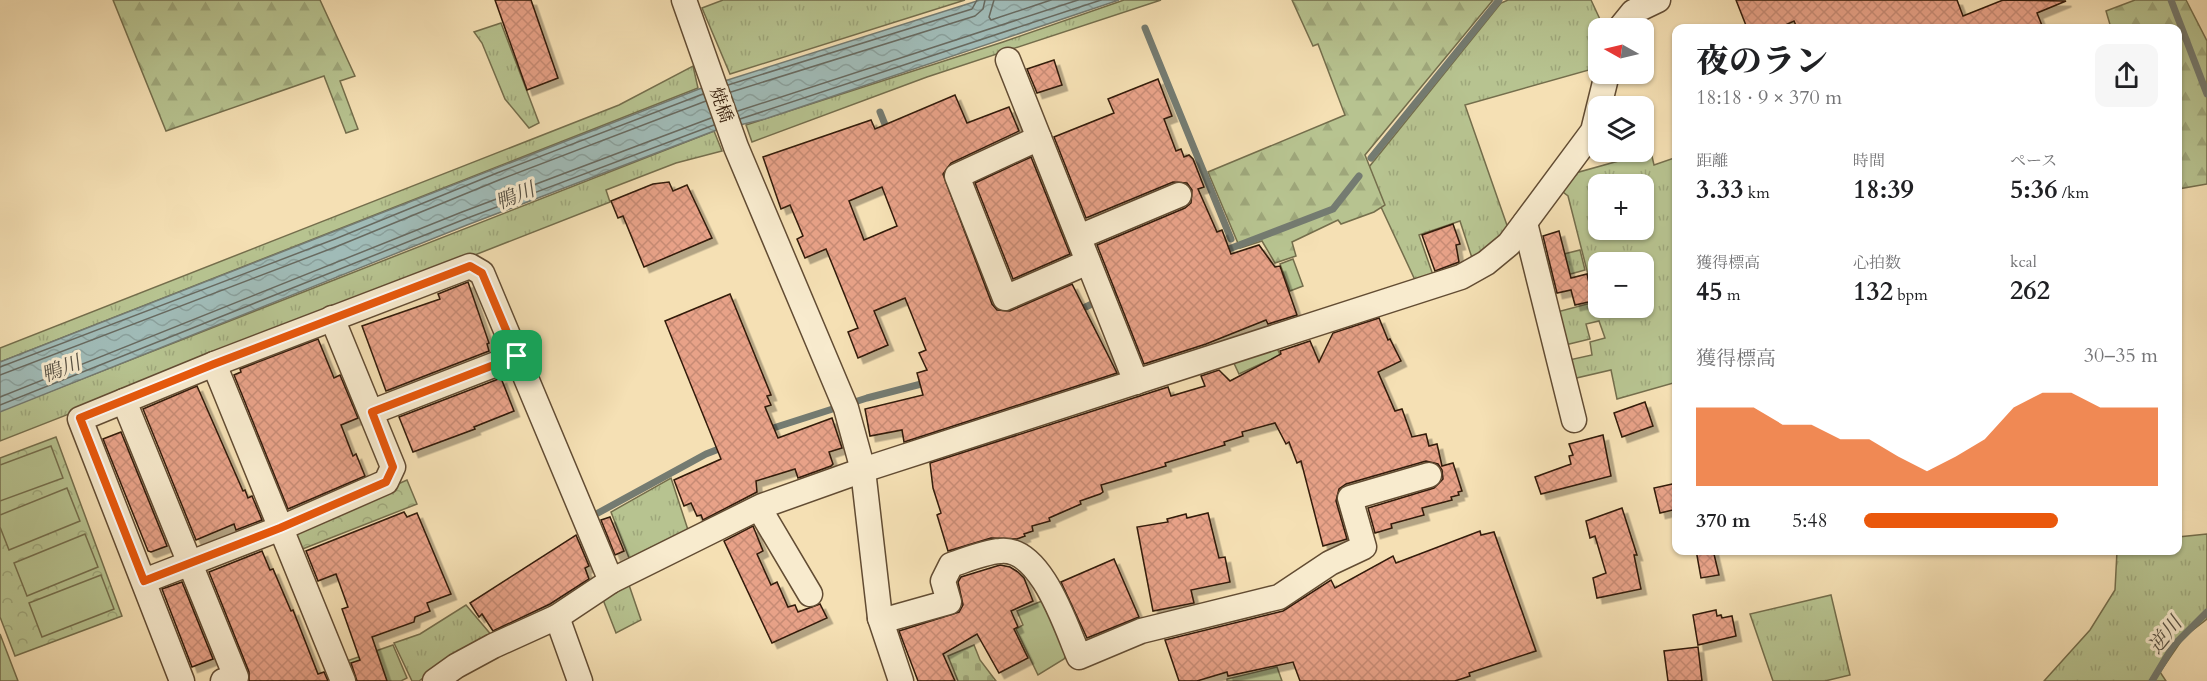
<!DOCTYPE html>
<html lang="ja">
<meta charset="utf-8">
<style>
body{margin:0;font-family:Cardo,"Noto Serif JP",serif;background:#f6f6f6;color:#202124;height:100vh;display:flex;flex-direction:column;font-size:22px;white-space:nowrap}
*{box-sizing:border-box;margin:0}
p{font-size:20px;color:#757577}
.icon{flex:none;width:33px;height:33px;fill:none;stroke:currentColor;stroke-width:2;stroke-linecap:round;stroke-linejoin:round}
.map{position:relative;flex:1;overflow:hidden}
.drawer{position:absolute;left:1672px;top:24px;width:510px;height:531px;display:flex;flex-direction:column;background:#fff;border-radius:12px;box-shadow:0 2px 4px #0004}
.drawer>*{flex:none}
.needle{width:39px;rotate:278deg}
.controls{position:absolute;left:1588px;top:18px;display:grid;gap:12px}
.controls a{display:grid;place-items:center;width:66px;height:66px;border-radius:12px;background:#fff;box-shadow:0 2px 4px #0004;font-size:30px}
.pin{position:absolute;display:grid;place-items:center;width:51px;height:51px;color:#fff;margin:-26px;border-radius:12px;box-shadow:0 3px 9px #0006}
.round{display:grid;place-items:center;flex:none;width:63px;height:63px;border-radius:12px;background:#f6f6f6}
.headline{display:flex;align-items:center;justify-content:space-between;height:102px;padding:0 24px}
h1{font-size:33px;font-weight:800;line-height:45px}
.figures{display:grid;grid-template-columns:repeat(3,1fr);gap:9px;height:102px;padding:6px 24px}
.figures div{display:grid;align-content:center}
.figures b{font-size:26px;font-weight:800}
.figures small{font-size:16px;font-weight:400}
.figures p{font-size:16px}
.chart{height:168px;padding:12px 24px}
.chart p{display:flex;justify-content:space-between}
.chart svg{width:100%;height:108px;margin-top:6px;fill:#ea580c;opacity:.7}
ul{padding:0 24px;list-style:none;font-size:20px}
li{display:grid;grid-template-columns:96px 72px 1fr;align-items:center;height:45px}
li i{height:15px;border-radius:8px;background:#ea580c}
.map>svg:first-child{display:block}
</style>
<div class="map">
<svg width="2207" height="681" viewBox="0 0 2207 681">
<defs>
<pattern id="grass-tufts" width="24" height="20" patternUnits="userSpaceOnUse" patternTransform="scale(1.5)"><rect width="24" height="20" fill="#b7c390"/><path d="M3 7l-1-3M5 7V3M7 7l1-3M15 17l-1-3M17 17v-4M19 17l1-3" fill="none" stroke="#9ea77b"/></pattern>
<pattern id="forest-firs" width="22" height="20" patternUnits="userSpaceOnUse" patternTransform="scale(1.5)"><rect width="22" height="20" fill="#b7c390"/><path d="M5 1l3.5 6h-7zM16 11l3.5 6h-7z" fill="#9ea77b"/></pattern>
<pattern id="cemetery-stones" width="16" height="16" patternUnits="userSpaceOnUse" patternTransform="scale(1.5)"><rect width="16" height="16" fill="#b7c390"/><path d="M2 7V4a2 2 0 0 1 4 0v3zM10 15v-3a2 2 0 0 1 4 0v3z" fill="#9ea77b"/></pattern>
<pattern id="park-crowns" width="20" height="18" patternUnits="userSpaceOnUse" patternTransform="scale(1.5)"><rect width="20" height="18" fill="#b7c390"/><path d="M2 6a3 3 0 1 1 6 0M12 15a3 3 0 1 1 6 0" fill="none" stroke="#9ea77b"/></pattern>
<pattern id="water-waves" width="16" height="10" patternUnits="userSpaceOnUse" patternTransform="scale(1.5)"><rect width="16" height="10" fill="#a0bbb7"/><path d="M0 5q4-4 8 0t8 0" fill="none" stroke="#8aa09c"/></pattern>
<pattern id="building-cross-hatch" width="8" height="8" patternUnits="userSpaceOnUse" patternTransform="scale(1.5)"><rect width="8" height="8" fill="#e8a288"/><path d="M0 0l8 8M0 8l8-8" fill="none" stroke="#c78b74"/></pattern>
<filter id="shadow"><feDropShadow dx="5.5" dy="5.5" stdDeviation="0" flood-color="#0004"/></filter>
</defs>
<rect width="100%" height="100%" fill="#f5e0b4"/>
<filter id="stains"><feTurbulence type="fractalNoise" baseFrequency=".00333" numOctaves="4"/><feColorMatrix values="0 0 0 0 .2 0 0 0 0 .09 0 0 0 0 .02 0 0 0 .5 -.17"/></filter>
<radialGradient id="worn" r=".72"><stop offset=".6" stop-color="#630" stop-opacity="0"/><stop offset="1" stop-color="#630" stop-opacity=".3"/></radialGradient>
<g fill="url(#grass-tufts)" stroke="#746e4c" stroke-width="1.5" fill-rule="evenodd">
<polygon points="723,0 965,0 730,74 702,8"/>
<polygon points="1124,0 1161,0 927,77 752,142 746,125 1003,42"/>
<polygon points="1508,0 1591,0 1604,28 1599,28 1596,68 1465,105 1509,231 1473,261 1460,221 1419,235 1433,275 1415,280 1381,207 1384,205 1369,167 1501,3"/>
<polygon points="501,23 539,123 529,128 505,99 482,43 474,32"/>
<polygon points="693,66 698,88 0,362 0,348 619,105"/>
<polygon points="714,131 722,151 676,163 606,190 610,202 0,441 0,411"/>
<path d="M1651 152 1654 165 1677 157V382L1617 399 1611 370 1572 379 1569 360 1592 355 1590 342 1605 338 1599 321 1586 324 1590 339 1565 345 1557 312 1595 302 1568 196 1563 192 1572 174ZM1599 184H1644V230H1599ZM1599 262H1644V308H1599Z"/>
<polygon points="1580,250 1585,270 1549,280 1544,259"/>
<polygon points="671,478 689,533 631,563 611,512"/>
<polygon points="2207,534 2207,619 2184,637 2160,672 2166,681 2044,681 2090,630 2115,590 2117,551 2178,550 2178,537"/>
<polygon points="628,582 641,620 616,633 602,597"/>
<polygon points="1831,595 1850,675 1825,681 1773,681 1750,614"/>
<polygon points="466,605 493,637 463,649 419,681 412,681 394,643 420,634"/>
</g>
<g fill="url(#forest-firs)" stroke="#746e4c" stroke-width="1.5">
<polygon points="113,0 320,0 355,76 340,81 358,129 346,133 324,76 166,131"/>
<polygon points="1292,0 1493,0 1365,155 1385,205 1374,212 1341,224 1338,220 1292,242 1296,256 1275,263 1262,241 1240,248 1208,172 1345,115 1318,44 1313,46"/>
<polygon points="2135,0 2186,0 2207,41 2207,184 2178,189 2178,28 2111,28 2106,11"/>
</g>
<polygon fill="url(#cemetery-stones)" stroke="#746e4c" stroke-width="1.5" points="974,645 980,660 996,681 958,681 948,656"/>
<g fill="url(#park-crowns)" stroke="#746e4c" stroke-width="1.5">
<polygon points="56,437 122,616 15,656 0,617 0,458"/>
<polygon points="407,480 417,504 300,550 291,531"/>
</g>
<g fill="#b7c390" stroke="#746e4c" stroke-width="1.5">
<polygon points="1293,259 1303,286 1290,291 1280,264"/>
<polygon points="1277,348 1302,404 1277,386 1265,362 1239,374 1232,359"/>
<polygon points="51,446 63,478 0,501 0,465"/>
<polygon points="67,488 80,521 9,550 0,527 0,515"/>
<polygon points="85,534 98,567 27,596 14,563"/>
<polygon points="101,575 114,609 42,637 29,603"/>
<polygon points="1047,599 1068,651 1064,659 1038,675 1016,629 1023,625 1017,611"/>
<polygon points="0,634 18,681 0,681"/>
<polygon points="393,645 407,678 401,681 351,681 344,662"/>
<polygon points="1277,667 1282,681 1227,681 1227,679"/>
</g>
<polygon fill="url(#water-waves)" stroke="#747b71" stroke-width="1.5" points="980,0 1119,0 765,119 714,131 467,225 0,412 0,362 699,89"/>
<g fill="none" stroke-linecap="round" stroke-linejoin="round">
<g stroke="#686a60" stroke-width="1.5">
<polyline points="994,0 989,17 991,20 1051,0"/>
<polyline points="728,85 972,9 977,0"/>
<polyline points="731,92 975,16 983,9 985,0"/>
<polyline points="738,111 1078,0"/>
<polyline points="740,119 1101,0"/>
<polyline points="0,367 335,239 497,173 703,94"/>
<polyline points="0,375 338,246 499,180 706,101"/>
<polyline points="0,397 462,212 711,118"/>
<polyline points="0,405 465,219 714,125"/>
</g>
<g stroke="#747b71" stroke-width="7">
<polyline points="2171,0 2207,94"/>
<polyline points="1145,28 1231,239"/>
<polyline points="880,112 888,132"/>
<polyline points="1371,158 1499,0"/>
<polyline points="1221,252 1333,209 1359,176"/>
<polyline points="1077,311 1124,289"/>
<polyline points="767,430 867,398 929,382"/>
<polyline points="598,513 706,454 724,447"/>
<polyline points="2152,681 2173,646 2207,612"/>
</g>
</g>
<g fill="url(#building-cross-hatch)" stroke="#311a08" stroke-width="1.5" fill-rule="evenodd" filter="url(#shadow)">
<polygon points="495,0 531,0 558,78 527,90"/>
<polygon points="1736,0 1957,0 1963,16 2003,0 2066,1 2037,13 2043,28 1797,28 1794,21 1779,28 1747,28"/>
<polygon points="1054,60 1062,85 1037,93 1027,69"/>
<polygon points="1158,79 1172,116 1164,119 1176,151 1181,149 1184,157 1189,155 1193,159 1204,187 1198,189 1217,232 1222,230 1231,254 1259,245 1275,267 1280,266 1297,315 1268,324 1266,320 1206,344 1144,364 1097,245 1185,208 1191,203 1192,190 1187,183 1173,182 1086,218 1054,137 1114,113 1108,99"/>
<path d="M955 95 967 123 1009 107 1019 131 951 163 943 174 992 304 997 310 1010 311 1072 284 1117 373 904 442 902 430 870 436 865 409 923 395 917 373 927 370 919 353 926 350 905 298 874 311 888 345 858 358 848 332 858 328 826 249 805 258 797 239 803 236 790 205 781 209 763 157 871 120 875 129ZM882 187 897 226 864 240 849 201Z"/>
<polygon points="1031,157 1070,254 1013,279 975,183"/>
<polygon points="669,182 673,191 687,185 712,238 644,267 623,216 618,218 611,201 653,184"/>
<polygon points="1453,224 1460,244 1456,245 1459,262 1435,271 1422,235"/>
<polygon points="1559,231 1571,278 1587,274 1593,301 1575,305 1571,290 1557,293 1543,236"/>
<polygon points="468,282 489,343 487,344 489,351 386,391 362,326 440,299 438,294"/>
<polygon points="730,294 771,395 767,396 771,405 765,407 778,438 832,418 842,448 829,452 833,464 831,466 798,478 795,469 756,481 757,492 703,520 701,515 697,516 691,503 684,506 674,480 721,459 665,321"/>
<polygon points="1379,318 1388,340 1390,339 1401,361 1378,372 1395,411 1402,409 1412,437 1426,434 1429,446 1437,444 1442,466 1453,463 1462,491 1458,492 1459,495 1451,497 1452,500 1422,508 1424,515 1391,524 1392,528 1375,533 1368,508 1434,488 1443,479 1442,470 1438,464 1426,461 1346,484 1339,489 1336,501 1347,539 1323,546 1301,461 1297,463 1289,442 1286,444 1275,423 1242,432 1243,436 1224,442 1225,445 1165,463 1166,466 1101,485 1103,492 1100,494 1080,501 1081,504 1049,518 1050,521 1032,526 1033,531 1024,534 1025,536 1017,539 991,538 948,551 937,515 941,513 933,488 930,463 1168,387 1171,396 1205,386 1201,376 1219,370 1230,381 1281,354 1280,351 1310,341 1319,362 1333,333"/>
<polygon points="318,339 334,378 340,375 358,418 341,425 353,456 356,454 365,476 288,509 234,375 241,372 240,369"/>
<polygon points="501,378 514,411 474,427 475,429 413,452 399,417"/>
<polygon points="197,386 243,491 245,490 248,498 252,496 262,520 236,530 234,524 196,540 143,409"/>
<polygon points="1645,402 1653,426 1622,437 1614,413"/>
<polygon points="121,432 167,546 151,552 148,551 103,439"/>
<polygon points="1603,435 1611,476 1541,494 1535,477 1571,464 1569,456 1573,455 1569,444"/>
<polygon points="1677,483 1677,509 1660,513 1654,488"/>
<polygon points="1622,508 1637,555 1634,555 1641,589 1597,598 1593,578 1606,573 1595,536 1590,538 1586,521"/>
<polygon points="404,512 407,517 417,513 451,594 427,603 430,611 415,617 414,622 372,637 387,681 357,681 351,663 360,660 342,609 348,607 336,574 318,581 306,551"/>
<polygon points="1208,513 1219,558 1225,557 1230,582 1191,590 1194,603 1153,611 1137,527 1168,522 1167,519 1186,514 1187,518"/>
<polygon points="610,517 624,551 615,555 601,520"/>
<polygon points="753,526 763,551 757,554 771,585 777,582 788,607 795,605 798,612 820,604 827,618 772,643 724,541"/>
<polygon points="1480,531 1481,535 1494,532 1536,651 1469,673 1470,676 1455,681 1300,681 1293,662 1228,676 1227,672 1197,681 1179,681 1165,640 1283,611 1331,580 1335,588 1393,556 1396,563"/>
<polygon points="576,535 589,566 585,568 589,579 550,604 493,631 482,614 479,617 470,603"/>
<polygon points="1696,550 1713,550 1719,575 1701,578"/>
<polygon points="262,551 270,570 273,569 291,611 293,610 318,674 324,672 328,681 249,681 249,672 209,572"/>
<polygon points="1114,559 1139,617 1087,638 1061,582"/>
<polygon points="1000,565 1010,567 1018,572 1024,578 1033,601 1011,611 1018,627 1014,629 1028,658 999,673 977,634 943,654 955,681 918,681 899,631 959,612 963,605 958,582 961,577"/>
<polygon points="182,582 213,659 192,667 162,589"/>
<polygon points="1716,610 1717,616 1721,615 1722,618 1732,616 1736,636 1698,645 1693,615"/>
<polygon points="1698,647 1702,681 1668,681 1664,651"/>
</g>
<g fill="none" stroke-linecap="round" stroke-linejoin="round">
<g stroke="#624c33" stroke-width="27">
<g id="street">
<polyline points="684,0 736,147 846,408 863,470 880,618 901,681"/>
<polyline points="1620,28 1633,12 1658,0"/>
<polyline points="1008,60 1136,382"/>
<polyline points="1039,138 957,176 1005,298 1088,262"/>
<polyline points="1525,223 1574,420"/>
<polyline points="1079,237 1179,195"/>
<polyline points="214,364 343,681"/>
<polyline points="124,401 236,677 223,681"/>
<polyline points="372,412 517,356"/>
<polyline points="759,508 810,594"/>
<polyline points="144,581 281,528 386,482 393,467 332,318"/>
<polyline points="557,617 580,681"/>
<path d="M880 618H892L949 602 943 581 951 565C966 560 984 552 1000 551 1041 546 1066 627 1079 657L1141 631 1279 597 1330 563 1364 547 1350 498 1429 475"/>
<polyline points="182,681 80,419 214,364 470,266 482,273 611,581"/>
<polyline points="435,681 456,666 493,646 557,617 611,581 762,506 863,470 1461,277 1486,263 1509,244 1593,131 1607,74"/>
</g>
</g>
<use href="#street" stroke="#f8ebce" stroke-width="24"/>
</g>
<g fill="none" stroke-linecap="round" stroke-linejoin="round">
<g stroke="#fff" stroke-width="12">
<polygon id="route" points="470,266 482,273 517,356 372,412 393,467 386,482 280,528 144,581 80,418 214,364"/>
</g>
<use href="#route" stroke="#ea580c" stroke-width="8"/>
</g>
<g text-anchor="middle" dominant-baseline="central" stroke-width="6" stroke-linejoin="round" paint-order="stroke">
<g font-size="18" fill="#311a08" stroke="#f8ebce">
<text transform="translate(721 105) rotate(71)">焼橋</text>
</g>
<g font-size="20" font-style="italic" fill="#585245" stroke="#f8ebce">
<text transform="translate(515 196) rotate(-22)">鴨川</text>
<text transform="translate(61 369) rotate(-21)">鴨川</text>
<text transform="translate(2165 635) rotate(-51)">逆川</text>
</g>
</g>
<rect width="100%" height="100%" filter="url(#stains)"/>
<rect width="100%" height="100%" fill="url(#worn)"/>
</svg>
<div class="controls">
<a><svg class="needle" viewBox="-14 -14 28 28"><path d="M0-13l5 13h-10z" fill="#e53935"/><path d="M0 13l5-13h-10z" fill="#757577"/></svg></a>
<a><svg class="icon" aria-label="layers" viewBox="0 0 24 24"><path d="M12 4l9 5-9 5-9-5zM3 14l9 5 9-5"/></svg></a>
<a>+</a>
<a>−</a>
</div>
<div class="pin" style="left:517px;top:356px;background:#1e9e55"><svg class="icon" aria-label="arrive" viewBox="0 0 24 24"><path d="M6 21V4h12l-3 4 3 4H6"/></svg></div>
<section class="drawer">
<div class="headline"><div><h1>夜のラン</h1><p>18:18 · 9 × 370 m</p></div><a class="round"><svg class="icon" aria-label="share" viewBox="0 0 24 24"><path d="M12 15V3M7 8l5-5 5 5M5 13v7h14v-7"/></svg></a></div>
<div class="figures">
<div><p>距離</p><b>3.33<small> km</small></b></div>
<div><p>時間</p><b>18:39</b></div>
<div><p>ペース</p><b>5:36<small> /km</small></b></div>
</div>
<div class="figures">
<div><p>獲得標高</p><b>45<small> m</small></b></div>
<div><p>心拍数</p><b>132<small> bpm</small></b></div>
<div><p>kcal</p><b>262</b></div>
</div>
<div class="chart"><p><span>獲得標高</span>30–35 m</p>
<svg viewBox="0 0 160 44" preserveAspectRatio="none"><path d="M0 44V12L10 12L20 12L30 19L40 19L50 25L60 25L70 32L80 38L90 32L100 25L110 12L120 6L130 6L140 12L150 12L160 12V44z"/></svg>
</div>
<ul>
<li><b>370 m</b>5:48<i style="width:66%"></i></li>
</ul>
</section>
</div>
